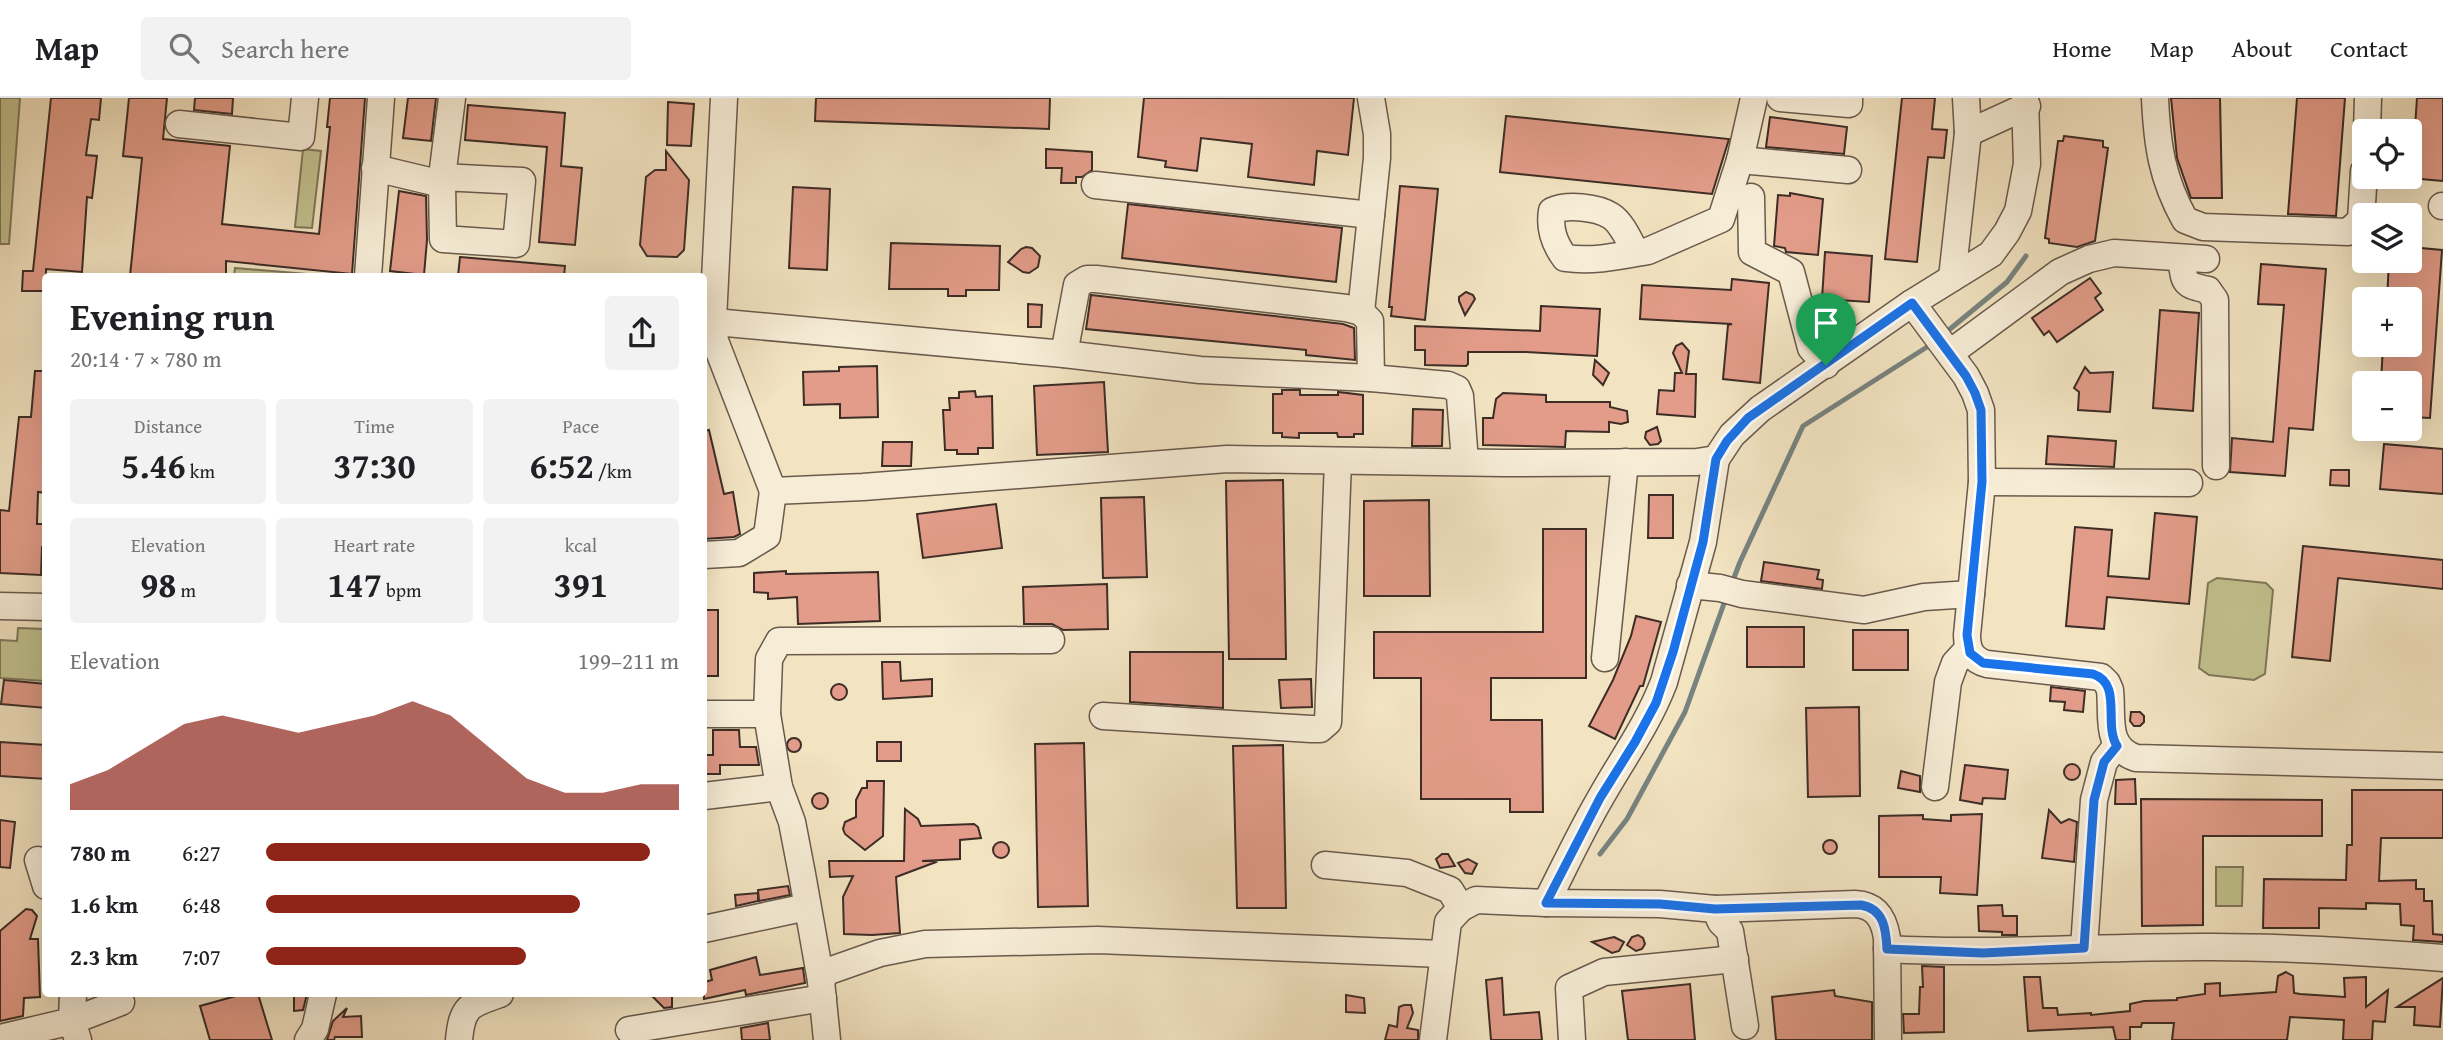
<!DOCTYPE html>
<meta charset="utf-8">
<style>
body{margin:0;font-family:"Gentium Book Plus",serif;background:#f2f2f2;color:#202124;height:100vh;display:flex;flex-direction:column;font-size:26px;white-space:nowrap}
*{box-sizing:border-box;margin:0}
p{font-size:23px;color:#757577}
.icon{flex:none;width:38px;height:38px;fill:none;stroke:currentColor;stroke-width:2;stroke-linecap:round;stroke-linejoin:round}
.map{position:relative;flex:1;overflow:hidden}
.panel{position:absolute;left:42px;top:175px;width:665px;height:724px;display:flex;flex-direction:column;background:#fff;border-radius:7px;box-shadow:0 7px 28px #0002}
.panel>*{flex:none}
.fabs{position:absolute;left:2352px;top:21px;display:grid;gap:14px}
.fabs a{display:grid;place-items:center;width:70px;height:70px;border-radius:7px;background:#fff;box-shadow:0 7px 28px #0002;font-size:35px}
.pin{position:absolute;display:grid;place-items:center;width:60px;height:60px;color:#fff;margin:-72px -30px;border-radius:50% 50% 50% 0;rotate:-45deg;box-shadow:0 0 7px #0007}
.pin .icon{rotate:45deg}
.round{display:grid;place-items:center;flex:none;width:74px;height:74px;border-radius:7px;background:#f2f2f2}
.overview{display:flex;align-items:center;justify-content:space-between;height:119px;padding:0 28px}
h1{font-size:38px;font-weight:700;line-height:52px}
.figures{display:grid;grid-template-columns:repeat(3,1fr);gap:10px;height:119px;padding:7px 28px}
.figures div{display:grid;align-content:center;border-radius:7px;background:#f2f2f2;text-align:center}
.figures b{font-size:35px;font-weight:700}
.figures small{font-size:19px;font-weight:400}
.figures p{font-size:19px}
.chart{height:196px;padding:14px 28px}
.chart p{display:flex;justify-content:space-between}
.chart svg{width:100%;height:126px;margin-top:7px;fill:#8f2418;opacity:.7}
ul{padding:0 28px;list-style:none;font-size:23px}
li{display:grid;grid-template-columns:112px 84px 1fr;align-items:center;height:52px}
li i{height:18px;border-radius:9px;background:#8f2418}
header{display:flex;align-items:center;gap:42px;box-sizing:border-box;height:98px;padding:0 35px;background:#fff;border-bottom:2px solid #e0e0e0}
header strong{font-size:33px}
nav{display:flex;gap:38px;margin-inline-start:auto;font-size:24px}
.search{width:490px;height:63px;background:#f2f2f2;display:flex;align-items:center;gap:18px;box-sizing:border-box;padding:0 24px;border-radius:7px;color:#757577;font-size:26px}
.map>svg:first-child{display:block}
</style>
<header>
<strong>Map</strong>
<div class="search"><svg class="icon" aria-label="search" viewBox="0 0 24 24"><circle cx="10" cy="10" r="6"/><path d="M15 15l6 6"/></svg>Search here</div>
<nav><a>Home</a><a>Map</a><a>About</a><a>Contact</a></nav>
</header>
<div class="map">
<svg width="2443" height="942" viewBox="0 0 2443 942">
<rect width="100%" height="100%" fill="#f2e3c1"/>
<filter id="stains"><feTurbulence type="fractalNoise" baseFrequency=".00286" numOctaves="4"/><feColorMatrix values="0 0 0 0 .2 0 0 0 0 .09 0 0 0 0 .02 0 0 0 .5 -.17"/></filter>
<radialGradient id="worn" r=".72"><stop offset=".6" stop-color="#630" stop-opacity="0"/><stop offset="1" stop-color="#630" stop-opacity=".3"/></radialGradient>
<g fill="#c1c18e" stroke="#7f775a" stroke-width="2">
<polygon points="0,0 20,0 9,146 0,146"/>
<polygon points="303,51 321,53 312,130 295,129"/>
<polygon points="235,170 331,178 234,178"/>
<polygon points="2217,480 2266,485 2273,492 2265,576 2254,582 2209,577 2199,570 2208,485"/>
<polygon points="18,530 45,531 45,583 0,580 0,542 17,543"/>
<polygon points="2216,769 2243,769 2242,808 2216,808"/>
</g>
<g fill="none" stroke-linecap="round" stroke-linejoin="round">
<g stroke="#77837f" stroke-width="5">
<polyline points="1950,231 2007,184 2026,158"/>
<polyline points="1732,485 1740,464 1803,328 1927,249"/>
<polyline points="1600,756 1627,721 1685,614 1726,500"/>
</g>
</g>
<g fill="#e29c89" stroke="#3d2d26" stroke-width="2">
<polygon points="51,0 101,0 99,22 91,21 86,57 97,58 92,100 87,99 82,174 46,171 46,193 22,193 23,173 33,173"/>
<polygon points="129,0 167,0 163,41 230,48 222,126 319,136 330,29 327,29 330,0 365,0 352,176 226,163 226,178 130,178 142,60 123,58"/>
<polygon points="195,0 233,0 232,16 194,12"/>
<polygon points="408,0 436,0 431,43 403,40"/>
<polygon points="816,0 1050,0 1049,31 815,23"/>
<polygon points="1144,0 1354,0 1348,57 1317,53 1314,87 1248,79 1252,46 1201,40 1197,73 1165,69 1166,63 1138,59"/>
<polygon points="1902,0 1935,0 1932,31 1947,32 1944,60 1928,59 1917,164 1885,161"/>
<polygon points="2171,0 2220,0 2222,100 2191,100 2177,60"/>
<polygon points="2297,0 2345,0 2336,118 2288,116"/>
<polygon points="2417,0 2443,0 2443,83 2410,80 2410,43 2414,43"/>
<polygon points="668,4 694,6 691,48 667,47"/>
<polygon points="468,7 565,15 561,68 582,70 575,147 539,144 547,49 465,42"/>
<polygon points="1506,18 1729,41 1712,96 1500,74"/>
<polygon points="1770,19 1847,29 1844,56 1766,49"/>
<polygon points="2064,38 2103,43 2103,49 2108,50 2095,143 2077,149 2049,145 2049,141 2045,140 2058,43 2063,43"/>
<polygon points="1046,51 1092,54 1092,72 1082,79 1076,79 1076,85 1061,85 1062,70 1046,70"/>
<polygon points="666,53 689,82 684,152 677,159 647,158 640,147 646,79 655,72 666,72"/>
<polygon points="1400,88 1438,91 1425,222 1391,218 1392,209 1389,209"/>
<polygon points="793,89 830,91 827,172 789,170"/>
<polygon points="399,93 426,98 427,142 424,177 390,173"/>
<polygon points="1790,95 1823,101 1818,157 1786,154 1785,150 1774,148 1778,97 1790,98"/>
<polygon points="1128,106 1342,130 1336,184 1122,160"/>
<polygon points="891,145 1000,148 999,192 966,192 966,198 948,198 948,191 889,191"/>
<polygon points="1026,149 1032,150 1040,158 1038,169 1029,175 1023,174 1008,164 1021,151"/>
<polygon points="2410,149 2442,152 2430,320 2410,319 2410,285 2381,285 2383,247 2410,247 2410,201 2387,201 2389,163 2410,163"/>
<polygon points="1825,154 1872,158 1869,204 1822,201"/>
<polygon points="460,159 565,168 564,178 458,178"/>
<polygon points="2261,166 2326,171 2313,332 2289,330 2285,378 2230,374 2232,340 2273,344 2284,207 2258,206"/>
<polygon points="2090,180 2101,195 2095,200 2103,212 2057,244 2049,233 2044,237 2032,220"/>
<polygon points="1732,181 1769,185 1760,285 1723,281 1728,227 1732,226 1640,221 1642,187 1731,192"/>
<polygon points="1466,194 1473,197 1475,201 1465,217 1459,203 1459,199"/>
<polygon points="1091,197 1343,226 1354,230 1355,262 1306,257 1306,252 1086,231"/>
<polygon points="1028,206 1042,207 1041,229 1028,229"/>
<polygon points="1541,208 1600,211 1597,258 1526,254 1468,254 1468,266 1466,268 1425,267 1425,252 1415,252 1415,228 1540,233"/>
<polygon points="2160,212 2199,215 2193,313 2153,310"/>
<polygon points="1682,245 1689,253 1686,276 1696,276 1695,319 1657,316 1659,292 1674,293 1675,275 1682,275 1673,255 1676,248"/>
<polygon points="1595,262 1609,275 1603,287 1593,277"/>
<polygon points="877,268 878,319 840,320 840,306 804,307 803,274 839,273 839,269"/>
<polygon points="2085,269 2090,275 2113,274 2110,314 2078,312 2079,294 2074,290"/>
<polygon points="35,273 46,273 46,395 38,394 37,426 46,426 46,449 42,449 41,477 0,475 0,412 9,413 19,319 31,319"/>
<polygon points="1104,284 1108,354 1037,357 1034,288"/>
<polygon points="1282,292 1300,292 1300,297 1338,297 1338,294 1363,297 1363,336 1354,336 1354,339 1338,339 1337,335 1299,335 1299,340 1282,339 1282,335 1273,335 1273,296 1282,296"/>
<polygon points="975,293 976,299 992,298 993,350 978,350 978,356 957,356 957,352 945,352 943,312 950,312 949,300 959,300 959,294"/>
<polygon points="1503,295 1546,297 1546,304 1610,304 1610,309 1627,313 1628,324 1621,326 1609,324 1609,334 1566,333 1565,349 1483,347 1483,320 1493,320 1496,301"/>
<polygon points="1413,311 1443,312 1442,348 1412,348"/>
<polygon points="1657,329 1661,343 1658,346 1650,347 1645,340 1646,334"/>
<polygon points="709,332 724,396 733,394 740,436 734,439 704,441 704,333"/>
<polygon points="2048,338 2116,343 2114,369 2046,366"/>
<polygon points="883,344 912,344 911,368 882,368"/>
<polygon points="2384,346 2443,351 2443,396 2380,391"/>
<polygon points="2331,372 2349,372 2349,388 2330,387"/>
<polygon points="1283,382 1286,561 1229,561 1226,383"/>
<polygon points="1649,397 1673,397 1673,440 1648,440"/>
<polygon points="1144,399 1147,479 1103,480 1101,400"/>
<polygon points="1429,402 1430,498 1364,498 1364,403"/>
<polygon points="996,406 1002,450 923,460 917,416"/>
<polygon points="2155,415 2197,419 2189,506 2107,499 2104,531 2066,528 2075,429 2112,432 2108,478 2149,481"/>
<polygon points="1543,431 1586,431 1586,580 1491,580 1491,622 1542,622 1543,714 1510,714 1510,701 1421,701 1421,580 1374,580 1374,534 1543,534"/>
<polygon points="2303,448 2443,462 2443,491 2338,480 2330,563 2292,559"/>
<polygon points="1764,464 1819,472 1817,481 1823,482 1822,491 1761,483"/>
<polygon points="786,473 786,476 878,474 880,523 798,526 797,499 768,501 768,495 754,494 754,475"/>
<polygon points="1107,486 1108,531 1063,532 1052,526 1024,526 1023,489"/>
<rect x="704" y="512" width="14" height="66"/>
<polygon points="1636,518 1661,524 1643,588 1640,588 1615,641 1589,628 1613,582 1631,538"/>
<rect x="1747" y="529" width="57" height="40"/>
<rect x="1853" y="532" width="55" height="40"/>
<polygon points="1130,554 1223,554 1223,610 1130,604"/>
<polygon points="882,564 900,564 901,583 932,581 932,598 883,601"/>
<polygon points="1311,581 1312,609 1281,610 1279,582"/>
<polygon points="4,582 46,586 46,610 1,606"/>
<circle cx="839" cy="594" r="8"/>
<polygon points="2051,589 2085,593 2083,614 2064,612 2065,604 2050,603"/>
<polygon points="1859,609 1860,698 1808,699 1806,610"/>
<polygon points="2131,614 2140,614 2144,618 2144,624 2140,628 2134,628 2130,623"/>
<polygon points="713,632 739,632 740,649 756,649 759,667 720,667 720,676 704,676 704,657 713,657"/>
<circle cx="794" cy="647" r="7"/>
<polygon points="0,644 46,647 46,681 0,678"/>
<rect x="877" y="644" width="24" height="19"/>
<polygon points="1084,645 1088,808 1038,809 1035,646"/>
<polygon points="1283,647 1286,810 1237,810 1233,648"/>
<circle cx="2072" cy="674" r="8"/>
<polygon points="1965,667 2008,672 2005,701 1983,700 1982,706 1960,702"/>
<polygon points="1901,673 1920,678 1920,694 1898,690"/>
<polygon points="2135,681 2136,706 2115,706 2116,682"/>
<polygon points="867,683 884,683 883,738 865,752 845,736 843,731 845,724 856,719 856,702 862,690 867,690"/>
<polygon points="2352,692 2443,692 2443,740 2381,740 2379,783 2416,782 2416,791 2424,791 2424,803 2432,803 2433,836 2443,837 2443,844 2413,842 2414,828 2401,827 2400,806 2366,805 2366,811 2319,810 2319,830 2263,830 2264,781 2346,782 2347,747 2352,747"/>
<circle cx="820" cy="703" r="8"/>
<polygon points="2141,701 2322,702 2322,738 2203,738 2203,827 2142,828"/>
<polygon points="905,711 918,721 921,728 974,726 978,729 981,740 960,742 960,761 922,763 935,763 936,764 896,779 900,835 872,837 844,836 843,799 853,778 830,779 829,763 904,763"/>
<polygon points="2049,712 2061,725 2069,721 2077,724 2074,764 2042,760"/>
<polygon points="1982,716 1977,797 1940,795 1941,779 1879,779 1879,718 1923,717 1923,721 1951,723 1951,717"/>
<polygon points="0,722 15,724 10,770 0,769"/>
<circle cx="1830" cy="749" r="7"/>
<circle cx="1001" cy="752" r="8"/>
<polygon points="1442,756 1448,756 1455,768 1440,770 1436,761"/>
<polygon points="1468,761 1477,766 1472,776 1465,775 1458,765"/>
<polygon points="788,788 790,797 759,803 758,792"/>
<polygon points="758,795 758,803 736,808 735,797"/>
<polygon points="2002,807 2003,818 2017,818 2017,837 2002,837 2002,834 1979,833 1978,808"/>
<polygon points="26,811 32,812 37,818 30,841 38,841 40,899 24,900 23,918 0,923 0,833"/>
<polygon points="1638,837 1643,840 1645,846 1642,851 1636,853 1627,847 1632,839"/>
<polygon points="1614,839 1624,844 1619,853 1612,855 1592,844"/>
<polygon points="756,859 760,877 803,870 805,885 746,897 745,892 704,901 704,884 712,882 710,872"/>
<polygon points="1922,868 1944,869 1944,934 1904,935 1903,916 1919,916 1920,889 1923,889"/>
<polygon points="2286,874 2293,878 2294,895 2300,896 2345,899 2344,880 2366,879 2366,909 2388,892 2385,924 2373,923 2372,942 2343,942 2344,922 2290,919 2287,942 2172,942 2174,925 2142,925 2141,929 2130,929 2130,942 2116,942 2113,929 2028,933 2024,879 2040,879 2043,910 2057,910 2058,917 2091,915 2091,917 2130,913 2130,906 2144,903 2177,902 2177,900 2205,896 2205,886 2220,885 2220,898 2276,894 2278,878"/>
<polygon points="1502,880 1504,917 1539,914 1542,942 1491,942 1486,882"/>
<polygon points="2443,880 2440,929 2414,927 2415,909 2397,909"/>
<polygon points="1690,886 1695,942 1628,942 1622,893"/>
<polygon points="1834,892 1835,898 1872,904 1872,942 1776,942 1772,899"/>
<polygon points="243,896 258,896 272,942 210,942 200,908"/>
<polygon points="294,896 307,896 303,912 294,913"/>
<polygon points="650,896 672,896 672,909 664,910"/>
<polygon points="1346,897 1364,900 1365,915 1346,914"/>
<polygon points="1404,907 1411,907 1413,915 1407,930 1418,932 1418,942 1385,942 1389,927 1397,929 1399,909"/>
<polygon points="347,910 343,919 361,918 362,939 335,939 334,942 327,942 333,923"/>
<polygon points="768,925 770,942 742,942 741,930"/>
</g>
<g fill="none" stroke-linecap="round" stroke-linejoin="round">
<g stroke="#6a5a4d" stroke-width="29">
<g id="minor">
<polyline points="724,0 713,222 715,243 773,393 863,389 1227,361 1503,365 1697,364 1716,361 1732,337 1760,311 1912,205 1991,156 2007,134 2018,113 2027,66 2025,0"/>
<polyline points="1780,0 1849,6 1849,0"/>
<path d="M2155 0C2157 47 2162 81 2185 122L2203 129 2348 134 2361 122 2364 73"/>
<polyline points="179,26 301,39 305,0"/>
<polyline points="2367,33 2368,0"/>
<polyline points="1968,35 2027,8"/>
<polyline points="1740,62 1848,72"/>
<polyline points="375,70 442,86 443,141 516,146 522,83 442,79 452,0"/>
<polyline points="1095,87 1371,117"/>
<polyline points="1751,99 1752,154 1791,174 1811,250 1826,267"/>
<polyline points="2442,108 2443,108"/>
<path d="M1636 155C1630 144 1622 125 1611 118 1597 109 1567 106 1552 113 1549 131 1554 145 1565 160 1593 164 1620 158 1648 153L1721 121 1740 62 1754 0"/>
<path d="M2181 160C2185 185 2182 186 2208 192L2215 202 2216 368"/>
<polyline points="368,178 381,0"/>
<polyline points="1952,180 1968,35 1966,0"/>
<path d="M1912 205 1966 278 1975 295 1981 312 1982 384 1967 537C1967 552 1972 562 1987 566L2101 579 2107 585 2110 592C2113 619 2104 649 2136 660L2443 668"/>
<polyline points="1361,214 1377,60 1377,36 1371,0"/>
<polyline points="704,223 1064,256 1200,272 1371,280 1448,287 1457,291 1460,298 1465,364"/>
<polyline points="1950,255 2060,174 2089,161 2114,155 2206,161"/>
<polyline points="1064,256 1077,187 1087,181 1096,181 1346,210 1361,214 1370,223 1371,280"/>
<polyline points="1982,384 2189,385"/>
<polyline points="704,457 739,455 767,438 773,393"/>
<polyline points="1690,487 1720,490 1742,496 1864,512 1924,499 1971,496"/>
<polyline points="0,508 46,509"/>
<polyline points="1605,560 1625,364"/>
<polyline points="704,616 767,616"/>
<polyline points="1103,618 1311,631 1320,631 1328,624 1338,363"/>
<polyline points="1935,689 1948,584 1955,565 1968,551"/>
<polyline points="704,698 779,689"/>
<polyline points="38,762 46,788"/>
<polyline points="1325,767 1407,775 1450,792 1461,810"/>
<polyline points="1546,805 1660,806 1715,811 1721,824 1730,833 1745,928"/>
<path d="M1715 811 1855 806C1876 807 1884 821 1887 840L1888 942"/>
<polyline points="704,831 807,809"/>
<polyline points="2084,850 2094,702 2104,664 2117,647"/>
<path d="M1887 851C1996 857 2104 848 2213 849 2290 849 2367 854 2443 860"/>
<polyline points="821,883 826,874 880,855 925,846 1098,842 1442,856"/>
<polyline points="629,932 823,900"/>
<polyline points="0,940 72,923 73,896"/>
<polyline points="78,942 72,923 121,904"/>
<polyline points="308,942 315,931 323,896"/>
<path d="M459 942C462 908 470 906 500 896"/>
<polyline points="827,942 821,883 802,776 792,724 779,689 767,616 769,561 779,543 1051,542"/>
<path d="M1433 942 1448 824 1461 810 1476 802 1546 805C1564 770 1581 733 1601 699 1623 660 1648 626 1664 584L1703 444 1716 361"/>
<polyline points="1572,942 1569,890 1604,874 1735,861"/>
</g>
</g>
<use href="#minor" stroke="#f7edd7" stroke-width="26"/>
</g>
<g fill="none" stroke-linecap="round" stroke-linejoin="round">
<g stroke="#fff" stroke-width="14">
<path id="route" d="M1912 205 1966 278 1975 295 1981 312 1982 384 1967 537 1970 555 1983 565 2093 576C2123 586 2103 626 2117 648L2104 664 2094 702 2084 850 1983 855 1887 851C1886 831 1884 811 1861 807L1715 811 1660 806 1546 805 1600 700 1635 644 1656 605 1673 554 1703 444 1716 361 1727 343 1748 320Z"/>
</g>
<use href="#route" stroke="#1a73e8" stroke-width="9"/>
</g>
<rect width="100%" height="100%" filter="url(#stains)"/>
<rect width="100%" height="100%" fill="url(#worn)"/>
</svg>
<div class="fabs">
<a><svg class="icon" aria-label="locate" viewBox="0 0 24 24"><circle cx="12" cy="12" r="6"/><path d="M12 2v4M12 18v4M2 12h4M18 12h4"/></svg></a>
<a><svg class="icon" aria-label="layers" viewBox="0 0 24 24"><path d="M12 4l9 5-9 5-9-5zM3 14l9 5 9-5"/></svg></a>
<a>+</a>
<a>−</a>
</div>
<div class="pin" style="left:1826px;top:267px;background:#1e9e55"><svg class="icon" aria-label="arrive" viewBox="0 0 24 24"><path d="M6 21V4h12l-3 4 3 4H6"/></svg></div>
<section class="panel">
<div class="overview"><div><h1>Evening run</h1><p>20:14 · 7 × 780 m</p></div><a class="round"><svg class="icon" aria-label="share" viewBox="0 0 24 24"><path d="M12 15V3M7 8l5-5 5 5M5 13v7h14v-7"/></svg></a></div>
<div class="figures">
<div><p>Distance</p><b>5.46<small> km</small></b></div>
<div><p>Time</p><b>37:30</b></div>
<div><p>Pace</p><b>6:52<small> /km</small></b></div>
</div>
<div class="figures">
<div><p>Elevation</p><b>98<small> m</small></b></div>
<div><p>Heart rate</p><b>147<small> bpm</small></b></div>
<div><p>kcal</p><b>391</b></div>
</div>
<div class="chart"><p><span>Elevation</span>199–211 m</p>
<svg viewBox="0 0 160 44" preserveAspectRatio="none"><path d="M0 44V35L10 30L20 22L30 14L40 11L50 14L60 17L70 14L80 11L90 6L100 11L110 22L120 33L130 38L140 38L150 35L160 35V44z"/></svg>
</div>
<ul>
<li><b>780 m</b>6:27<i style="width:93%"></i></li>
<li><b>1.6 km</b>6:48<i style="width:76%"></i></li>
<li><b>2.3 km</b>7:07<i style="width:63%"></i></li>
</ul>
</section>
</div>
